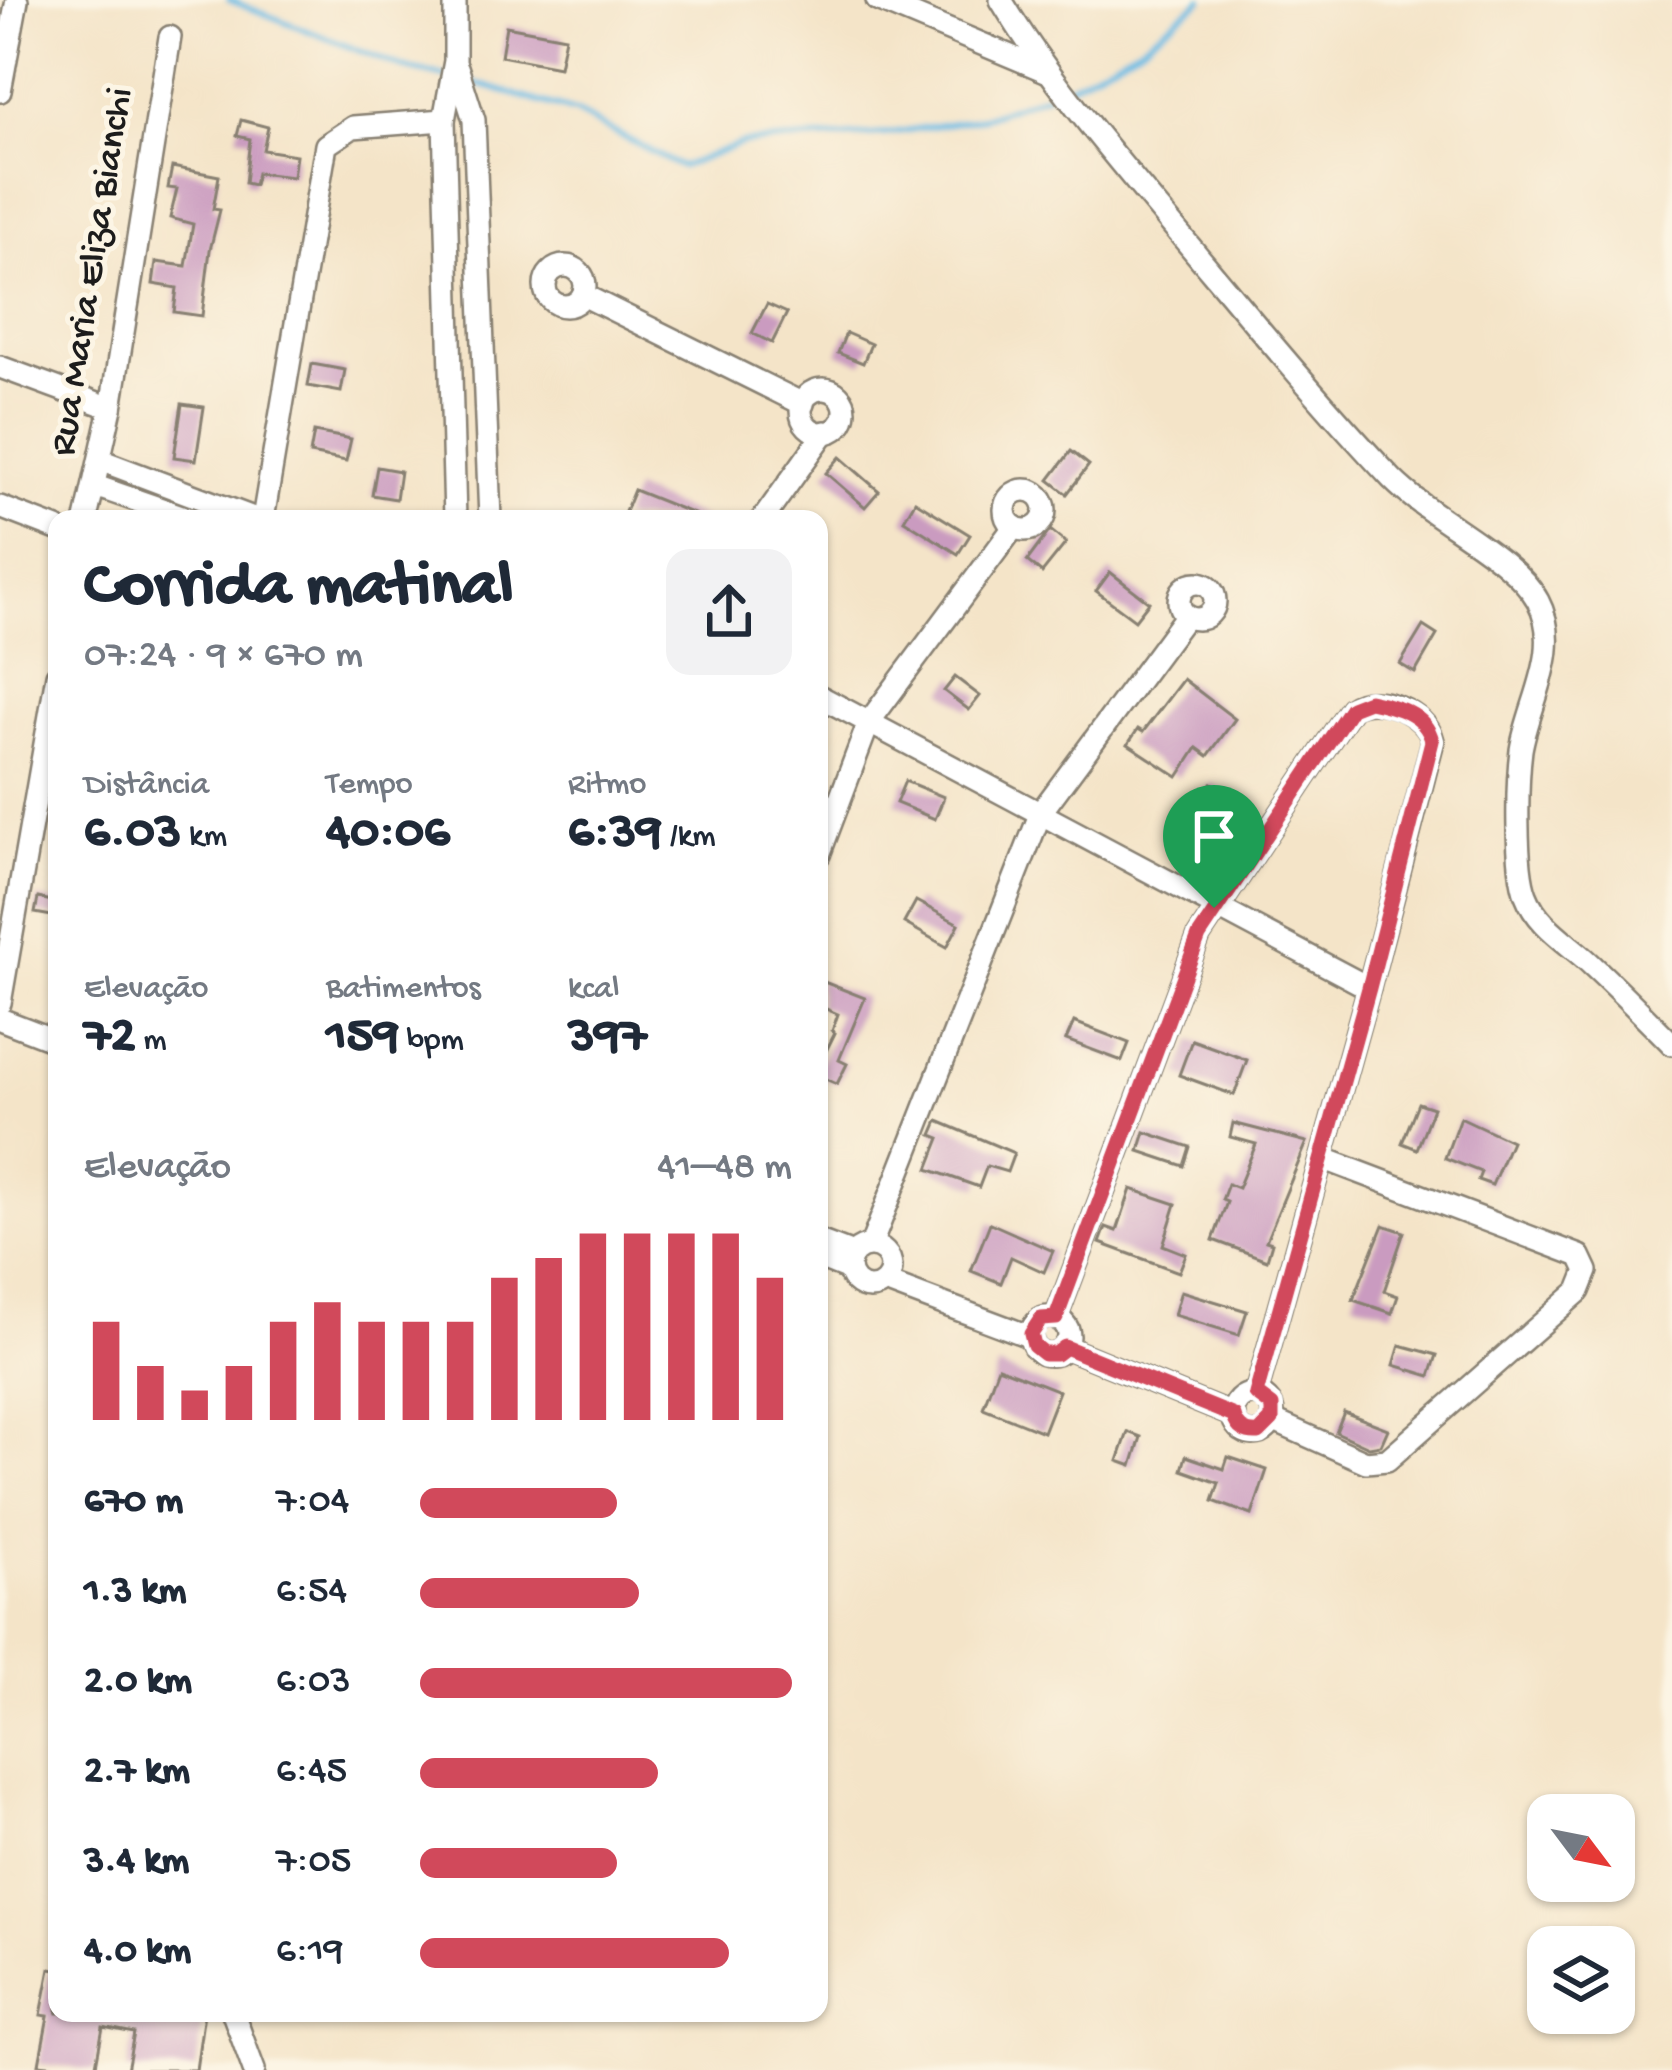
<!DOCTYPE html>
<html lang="pt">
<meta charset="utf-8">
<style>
body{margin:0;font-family:"Gochi Hand",sans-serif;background:#f2f2f3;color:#1f2937;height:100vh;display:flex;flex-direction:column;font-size:45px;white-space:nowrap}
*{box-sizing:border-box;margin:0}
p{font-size:39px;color:#747a83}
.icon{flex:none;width:66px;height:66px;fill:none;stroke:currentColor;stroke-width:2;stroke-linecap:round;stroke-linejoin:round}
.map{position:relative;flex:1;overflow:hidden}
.details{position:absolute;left:48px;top:510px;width:780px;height:1512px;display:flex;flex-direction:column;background:#fff;border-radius:24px;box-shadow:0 3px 9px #0004}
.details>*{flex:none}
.needle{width:78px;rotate:122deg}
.buttons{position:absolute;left:1527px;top:1794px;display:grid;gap:24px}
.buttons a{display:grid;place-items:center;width:108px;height:108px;border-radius:24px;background:#fff;box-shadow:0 3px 9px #0004;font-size:60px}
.pin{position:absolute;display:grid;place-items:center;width:102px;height:102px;color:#fff;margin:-123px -51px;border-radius:50% 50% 50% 0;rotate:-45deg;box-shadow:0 0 12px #0007}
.pin .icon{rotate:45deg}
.round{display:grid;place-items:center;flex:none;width:126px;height:126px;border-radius:24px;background:#f2f2f3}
.summary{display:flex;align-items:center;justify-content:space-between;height:204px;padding:0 36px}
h1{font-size:66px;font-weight:700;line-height:90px}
.figures{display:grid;grid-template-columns:repeat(3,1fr);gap:18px;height:204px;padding:12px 36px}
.figures div{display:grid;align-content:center}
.figures b{font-size:51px;font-weight:700}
.figures small{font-size:33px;font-weight:400}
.figures p{font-size:33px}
.chart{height:336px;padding:24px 36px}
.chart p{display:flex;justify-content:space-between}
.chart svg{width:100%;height:216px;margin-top:12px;stroke:#d1495b;stroke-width:6}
ul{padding:0 36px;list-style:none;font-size:39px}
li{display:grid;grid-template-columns:192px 144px 1fr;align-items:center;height:90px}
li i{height:30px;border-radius:15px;background:#d1495b}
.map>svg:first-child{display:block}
</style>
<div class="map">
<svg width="1672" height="2070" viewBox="0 0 1672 2070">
<rect width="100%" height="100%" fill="#fcf5e5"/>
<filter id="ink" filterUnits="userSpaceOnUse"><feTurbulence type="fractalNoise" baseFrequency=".00833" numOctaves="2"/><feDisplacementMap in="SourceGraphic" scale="24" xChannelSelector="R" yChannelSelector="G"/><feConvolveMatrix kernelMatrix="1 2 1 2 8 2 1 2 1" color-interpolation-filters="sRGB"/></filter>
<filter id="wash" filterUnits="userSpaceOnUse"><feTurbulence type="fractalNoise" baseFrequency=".004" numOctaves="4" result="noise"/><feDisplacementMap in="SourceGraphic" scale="48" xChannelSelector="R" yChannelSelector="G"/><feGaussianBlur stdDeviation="2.7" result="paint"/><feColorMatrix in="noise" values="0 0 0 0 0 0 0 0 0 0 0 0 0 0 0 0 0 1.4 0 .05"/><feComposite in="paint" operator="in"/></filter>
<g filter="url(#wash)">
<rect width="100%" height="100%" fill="#f4e4c8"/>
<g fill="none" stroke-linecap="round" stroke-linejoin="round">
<g stroke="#68b9e3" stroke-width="6">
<polyline points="229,0 401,67 446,77"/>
<polyline points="471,82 575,112 681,167 744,143 885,134 982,118 1046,95"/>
<polyline points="1064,88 1139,47 1202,0"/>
</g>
</g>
<g id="blocks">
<g fill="#ca9bc0">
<polygon points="506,26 565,37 559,67 501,56"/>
<polygon points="241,120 268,127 263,150 296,155 293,177 257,173 254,185 245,183 250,139 237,136"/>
<polygon points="172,167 219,176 213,209 220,210 210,250 202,316 174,312 177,288 153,284 156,262 186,266 193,224 170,218 177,189 168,188"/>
<polygon points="767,304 787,313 772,343 752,333"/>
<polygon points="846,333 871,344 863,363 838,353"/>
<polygon points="312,364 345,370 341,392 308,386"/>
<polygon points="182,404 204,407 196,460 174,457"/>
<polygon points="314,432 351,439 346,461 310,454"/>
<polygon points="1071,451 1089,465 1067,494 1049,480"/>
<polygon points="840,457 879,491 865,507 826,473"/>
<polygon points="377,467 400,471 396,499 372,495"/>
<polygon points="634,490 704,518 704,519 622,519"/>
<polygon points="915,501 970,535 958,554 904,520"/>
<polygon points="1050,530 1066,543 1042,573 1027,561"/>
<polygon points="1110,572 1149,602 1135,620 1096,591"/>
<polygon points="1423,626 1437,635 1415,673 1400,664"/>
<polygon points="955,677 980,696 969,710 944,691"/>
<polygon points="1183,679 1235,719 1208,756 1197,748 1178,777 1128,744 1138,729 1143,732"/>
<polygon points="905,781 944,797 935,819 896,803"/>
<polygon points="1212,783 1258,818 1246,834 1200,799"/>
<polygon points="38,898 57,902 57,917 35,913"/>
<polygon points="916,901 959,924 947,947 904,923"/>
<polygon points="819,980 865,998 839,1060 847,1064 837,1084 819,1076 819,1065 835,1033 832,1031 838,1014 819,1006"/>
<polygon points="1074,1022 1129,1043 1122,1061 1066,1040"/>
<polygon points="1192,1040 1247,1060 1234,1095 1179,1075"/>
<polygon points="1418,1103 1433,1108 1417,1149 1402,1143"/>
<polygon points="1460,1117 1511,1141 1492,1185 1478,1180 1481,1172 1445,1158"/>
<polygon points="938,1121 1014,1153 1007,1172 987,1166 979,1187 928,1169 940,1138 932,1135"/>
<polygon points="1233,1123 1307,1142 1266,1241 1272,1243 1267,1260 1213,1240 1227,1202 1222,1200 1228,1184 1238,1188 1256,1144 1230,1137"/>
<polygon points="1145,1132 1190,1147 1184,1166 1139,1151"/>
<polygon points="1131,1189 1176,1204 1163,1245 1186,1254 1179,1272 1100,1243 1106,1227 1117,1231"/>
<polygon points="990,1223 1053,1251 1044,1272 1011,1257 1001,1283 971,1271"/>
<polygon points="1383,1225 1404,1232 1384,1291 1398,1296 1392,1313 1353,1300"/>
<polygon points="1181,1291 1247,1311 1239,1335 1174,1315"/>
<polygon points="1400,1345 1437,1355 1430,1376 1394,1365"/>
<polygon points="998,1367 1059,1391 1043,1432 983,1408"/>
<polygon points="1344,1412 1388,1429 1381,1445 1369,1447 1336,1432"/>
<polygon points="1128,1432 1141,1437 1132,1466 1118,1461"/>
<polygon points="1186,1456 1224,1469 1228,1457 1267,1470 1252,1515 1213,1501 1219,1483 1182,1470"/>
<polygon points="50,1969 57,1970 57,2013 204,2013 196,2070 127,2070 134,2033 103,2027 95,2070 39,2064 48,2016 41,2015"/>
</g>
</g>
</g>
<g filter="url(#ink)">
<use href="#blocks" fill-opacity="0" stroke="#888072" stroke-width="3"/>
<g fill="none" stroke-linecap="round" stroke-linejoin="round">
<g stroke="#888072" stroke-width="26">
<g id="minor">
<polyline points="455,0 455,61 444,120 455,519"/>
<polyline points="877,0 1046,71"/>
<path d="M1001 0C1053 86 1119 161 1183 238 1251 319 1319 402 1392 479 1432 520 1513 555 1538 601 1564 650 1529 701 1521 750 1517 781 1515 867 1526 895 1538 927 1571 944 1594 967 1621 992 1646 1018 1672 1044"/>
<polyline points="457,67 474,120 490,519"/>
<polyline points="0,91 17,0"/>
<circle cx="565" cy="286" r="20"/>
<polyline points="583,295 803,404"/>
<polyline points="0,367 111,408"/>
<circle cx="823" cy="411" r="22"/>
<polyline points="100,460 256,519"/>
<polyline points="95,486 190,519"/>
<circle cx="1025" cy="510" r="20"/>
<polyline points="0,507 57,529"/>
<polyline points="86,519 111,408 170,37"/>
<polyline points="263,519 326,145 353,127 444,120"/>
<polyline points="763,519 825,432"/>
<circle cx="1197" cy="601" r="18"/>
<polyline points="819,696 1369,988"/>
<polyline points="819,855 869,722 1014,527"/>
<polyline points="0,1003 57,675"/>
<polyline points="0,1019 57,1041"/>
<polyline points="819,1241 853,1254"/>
<polyline points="871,1245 1041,812 1186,616"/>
<circle cx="870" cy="1267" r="21"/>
<polyline points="819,1258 849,1270"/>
<polyline points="885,1282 1031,1337"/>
<circle cx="1050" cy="1336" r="19"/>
<path d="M1056 1318 1199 936 1351 708C1375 691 1427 712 1433 741L1369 988 1256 1394"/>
<polyline points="1065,1347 1234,1416"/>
<circle cx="1253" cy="1414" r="20"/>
<polyline points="1272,1420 1366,1462 1387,1460 1579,1291 1587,1271 1580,1256 1322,1158"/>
<polyline points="233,2013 254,2070"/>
</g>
</g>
<use href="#minor" stroke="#fff" stroke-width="21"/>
</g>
</g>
<g fill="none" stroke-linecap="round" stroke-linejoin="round" filter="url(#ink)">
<g stroke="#fff" stroke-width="24">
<path id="route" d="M1369 701C1394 706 1426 713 1432 741L1369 988 1256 1394 1272 1406V1420L1259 1433C1246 1434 1237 1429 1234 1416L1065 1347 1056 1354H1044L1034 1346 1031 1334 1041 1319 1056 1318 1199 936 1351 708Z"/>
</g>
<use href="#route" stroke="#d1495b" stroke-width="15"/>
</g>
<g text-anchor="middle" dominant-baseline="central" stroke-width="10" stroke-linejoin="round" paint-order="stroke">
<g font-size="39" fill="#1c1c1c" stroke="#fcf5e5">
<text transform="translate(94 272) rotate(-81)">Rua Maria Eliza Bianchi</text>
</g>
</g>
</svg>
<div class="buttons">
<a><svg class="needle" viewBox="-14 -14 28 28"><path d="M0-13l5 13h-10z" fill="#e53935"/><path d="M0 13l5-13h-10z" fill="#747a83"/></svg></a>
<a><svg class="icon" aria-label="layers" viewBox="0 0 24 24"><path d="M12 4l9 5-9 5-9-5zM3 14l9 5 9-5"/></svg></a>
</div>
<div class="pin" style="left:1214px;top:908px;background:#1e9e55"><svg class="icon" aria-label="arrive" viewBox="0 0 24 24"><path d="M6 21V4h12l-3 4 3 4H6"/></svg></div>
<section class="details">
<div class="summary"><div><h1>Corrida matinal</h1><p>07:24 · 9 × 670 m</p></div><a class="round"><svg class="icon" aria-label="share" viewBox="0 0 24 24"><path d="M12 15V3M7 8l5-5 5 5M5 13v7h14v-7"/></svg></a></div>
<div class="figures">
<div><p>Distância</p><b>6.03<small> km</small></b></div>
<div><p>Tempo</p><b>40:06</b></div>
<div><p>Ritmo</p><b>6:39<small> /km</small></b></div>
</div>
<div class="figures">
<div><p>Elevação</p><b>72<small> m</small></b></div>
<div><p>Batimentos</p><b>159<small> bpm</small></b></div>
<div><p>kcal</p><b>397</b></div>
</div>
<div class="chart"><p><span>Elevação</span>41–48 m</p>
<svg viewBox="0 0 160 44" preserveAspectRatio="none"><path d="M5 44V24M15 44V33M25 44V38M35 44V33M45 44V24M55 44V20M65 44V24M75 44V24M85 44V24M95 44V15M105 44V11M115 44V6M125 44V6M135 44V6M145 44V6M155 44V15"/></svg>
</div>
<ul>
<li><b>670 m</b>7:04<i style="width:53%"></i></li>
<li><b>1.3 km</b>6:54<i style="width:59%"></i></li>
<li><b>2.0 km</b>6:03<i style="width:100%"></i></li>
<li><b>2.7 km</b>6:45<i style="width:64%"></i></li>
<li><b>3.4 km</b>7:05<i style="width:53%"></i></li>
<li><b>4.0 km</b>6:19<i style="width:83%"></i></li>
</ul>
</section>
</div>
